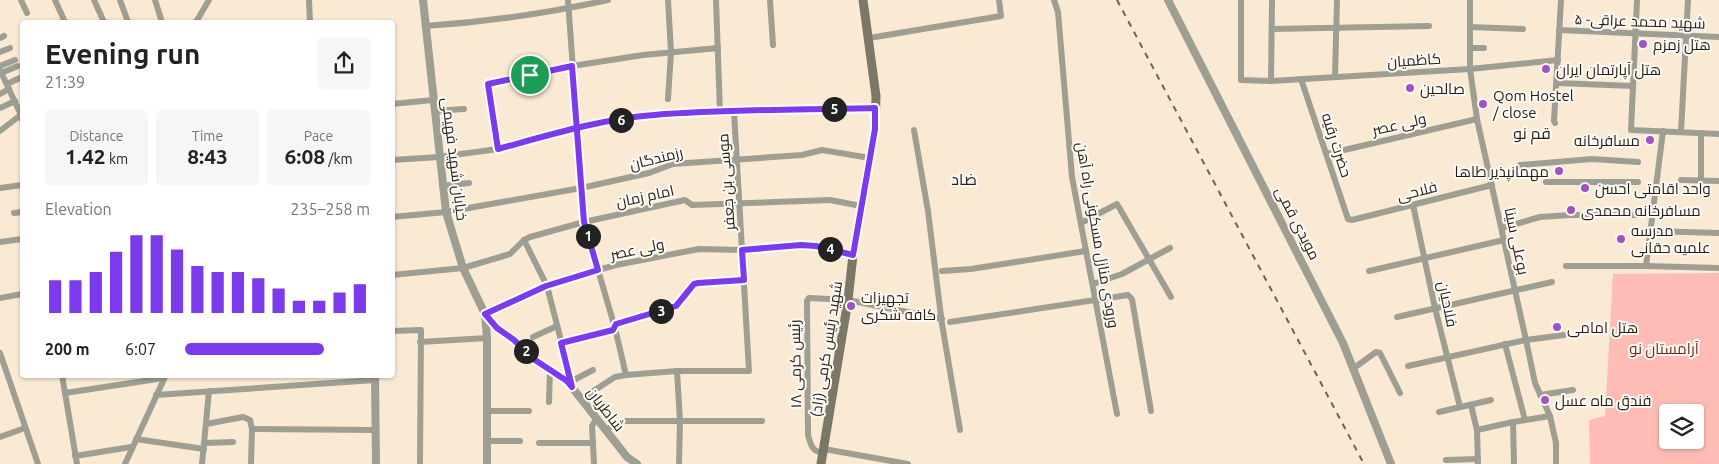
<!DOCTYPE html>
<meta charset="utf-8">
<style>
body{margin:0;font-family:Ubuntu,Cairo,sans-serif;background:#f6f6f6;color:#222;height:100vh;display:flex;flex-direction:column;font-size:19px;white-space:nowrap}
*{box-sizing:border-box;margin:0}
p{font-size:16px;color:#767676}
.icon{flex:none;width:28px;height:28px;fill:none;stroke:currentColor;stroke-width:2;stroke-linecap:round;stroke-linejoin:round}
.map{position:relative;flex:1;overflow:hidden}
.drawer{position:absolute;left:20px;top:20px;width:375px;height:358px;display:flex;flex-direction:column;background:#fff;border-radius:5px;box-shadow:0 1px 4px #0004}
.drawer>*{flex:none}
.fabs{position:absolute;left:1659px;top:404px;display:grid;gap:10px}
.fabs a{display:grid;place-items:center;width:45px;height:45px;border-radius:5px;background:#fff;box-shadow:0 1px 4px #0004;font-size:25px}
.pin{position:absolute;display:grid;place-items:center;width:42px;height:42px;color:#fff;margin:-21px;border:2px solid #fff;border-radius:50%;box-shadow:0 1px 5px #0007}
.km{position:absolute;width:25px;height:25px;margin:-12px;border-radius:50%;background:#222;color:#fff;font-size:14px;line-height:25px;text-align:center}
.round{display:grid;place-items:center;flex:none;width:52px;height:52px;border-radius:5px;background:#f6f6f6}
.overview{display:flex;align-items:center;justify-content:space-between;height:85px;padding:0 25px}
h1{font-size:28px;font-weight:600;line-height:38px}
.figures{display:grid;grid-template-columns:repeat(3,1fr);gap:8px;height:85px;padding:5px 25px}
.figures div{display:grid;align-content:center;border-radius:5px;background:#f6f6f6;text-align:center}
.figures b{font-size:21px;font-weight:600}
.figures small{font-size:14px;font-weight:400}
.figures p{font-size:14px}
.chart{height:140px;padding:10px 25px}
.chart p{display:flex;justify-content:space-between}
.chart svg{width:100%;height:90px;margin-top:5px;stroke:#7c3aed;stroke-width:6}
ul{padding:0 25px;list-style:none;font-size:16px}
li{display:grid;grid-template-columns:80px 60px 1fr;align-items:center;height:38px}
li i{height:12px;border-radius:6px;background:#7c3aed}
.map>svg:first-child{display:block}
</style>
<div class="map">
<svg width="1719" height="464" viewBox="0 0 1719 464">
<rect width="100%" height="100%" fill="#fbead3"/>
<path fill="#ffbcb4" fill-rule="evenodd" d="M1719 273V464H1590L1589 420 1605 416 1613 274ZM1668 412H1695V440H1668Z"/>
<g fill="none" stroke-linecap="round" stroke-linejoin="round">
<g stroke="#9f9e92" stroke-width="6">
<polyline points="21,0 27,13"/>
<polyline points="55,0 65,22"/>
<polyline points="94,0 104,22"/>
<polyline points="120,0 128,22"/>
<polyline points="155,0 162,22"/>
<polyline points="309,0 310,22"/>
<polyline points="568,0 584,222 615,328 626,375"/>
<polyline points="668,0 671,52 668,99"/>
<polyline points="716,0 720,112"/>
<polyline points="770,0 773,45"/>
<polyline points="1054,0 1058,12 1072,177 1117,414"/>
<polyline points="1241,0 1241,80 1271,81 1470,69 1558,60"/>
<polyline points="1470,0 1470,69 1477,119 1526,340 1535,383 1550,416 1556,443 1556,464"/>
<polyline points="1637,0 1631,130 1719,134"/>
<polyline points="196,22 209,0"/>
<path d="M425 26C487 22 548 13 608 0"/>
<polyline points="1470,27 1523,29"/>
<polyline points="1272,29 1429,26"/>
<polyline points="1559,30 1719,37"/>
<polyline points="0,38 4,36"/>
<polyline points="869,38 1001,16 999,0"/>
<polyline points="1470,48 1484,48"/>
<polyline points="0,52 10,48"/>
<polyline points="0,66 15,60"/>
<polyline points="0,70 21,115 22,120"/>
<polyline points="1,73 18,66"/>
<polyline points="1335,77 1337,0"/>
<polyline points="1301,79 1348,219 1352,220 1492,185"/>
<polyline points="1271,81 1272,0"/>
<polyline points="1557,83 1633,86"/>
<polyline points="7,84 22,77"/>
<polyline points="0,94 9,89"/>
<polyline points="392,104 433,100"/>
<polyline points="0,108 15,101"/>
<polyline points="434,111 464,109"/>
<polyline points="1555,123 1554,121 1561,0"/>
<polyline points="914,130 928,211 942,324 960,430"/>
<polyline points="0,131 22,114"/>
<polyline points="1681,132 1688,0"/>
<polyline points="498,149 489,84 572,66 643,55 718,48"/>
<polyline points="1327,154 1477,119"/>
<polyline points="392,160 439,157 498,149 577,127 653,115 734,111 875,108"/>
<polyline points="1518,167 1520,165 1592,159 1638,162"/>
<polyline points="1681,180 1719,181"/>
<polyline points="1701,180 1701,133"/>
<polyline points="1546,182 1638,182"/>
<polyline points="442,186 469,183"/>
<polyline points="0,188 22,185"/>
<polyline points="1413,205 1435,308 1460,407"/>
<polyline points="14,213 22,212"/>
<polyline points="392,217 446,212 581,188 649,173 673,164 802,155 822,150 870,158"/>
<polyline points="1081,223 1117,204 1171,297"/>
<polyline points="1502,228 1540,217 1570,215 1652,215"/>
<polyline points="1650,231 1719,233"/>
<polyline points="524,240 547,286 573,387"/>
<polyline points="0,242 22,239"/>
<polyline points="1566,266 1646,266 1719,268"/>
<polyline points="1646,266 1663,131"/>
<polyline points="942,271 971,269 1086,251"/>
<polyline points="1369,271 1504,240"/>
<polyline points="392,275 463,268 510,254 524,240 530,237 584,222 685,200 692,205 830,200 861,206"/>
<polyline points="1093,284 1122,274 1170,248"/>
<polyline points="0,298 22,294"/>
<polyline points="485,314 547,286 598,270 616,265 699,249 742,250 801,245 815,246 853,255"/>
<polyline points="1397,317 1552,282"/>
<polyline points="950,322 1128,295 1132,299 1151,411"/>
<polyline points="392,331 421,330 420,464"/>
<polyline points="533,337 557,326"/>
<polyline points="420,342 487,338"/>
<polyline points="561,343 613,330 617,324 676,307 694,284 698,283 744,280"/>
<polyline points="1505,344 1525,420"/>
<polyline points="0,353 38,464"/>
<polyline points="1408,366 1526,340 1564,335"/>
<polyline points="1354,368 1376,352 1380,353 1400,393"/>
<polyline points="677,371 680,421 679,464"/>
<polyline points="62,375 77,464"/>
<polyline points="572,381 593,370"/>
<polyline points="65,393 164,378"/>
<polyline points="156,395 375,380"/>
<polyline points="1540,395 1573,390"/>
<polyline points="581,399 615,377 626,375 677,371 749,371 734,111"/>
<polyline points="549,402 550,369"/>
<polyline points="1471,405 1477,430 1478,464"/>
<polyline points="487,411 529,411"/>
<polyline points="1439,412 1491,400"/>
<polyline points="1513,422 1514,464"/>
<polyline points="206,424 243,417 250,420 252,429 251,464"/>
<polyline points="252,429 376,430"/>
<polyline points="606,430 615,424 625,421 762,421"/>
<polyline points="1477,430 1513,422 1550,416"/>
<polyline points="0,437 25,428"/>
<polyline points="136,439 204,449"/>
<polyline points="487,441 520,441"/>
<polyline points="205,443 233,442"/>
<polyline points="539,443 593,443"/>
<polyline points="824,449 908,464"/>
<path d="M823 453C812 451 811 446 808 435L807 301 809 298 848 300 942 319"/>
<polyline points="75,456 131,447"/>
<polyline points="1446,460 1478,459"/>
<polyline points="125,464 165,377"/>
<polyline points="202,464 209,391"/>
<polyline points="594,464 592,426 596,419"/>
</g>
<g stroke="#9f9e92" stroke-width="8">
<polyline points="423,0 446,212 463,268 485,314 487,338 487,464"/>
<polyline points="1168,0 1343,343 1391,464"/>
<polyline points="485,314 497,328 514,339 535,360 567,381 627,457 637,464"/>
<polyline points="375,375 376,464"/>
</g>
<polyline stroke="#7b7868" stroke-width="9" points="821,464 848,300 853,255 875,129 876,96 863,0"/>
<polyline stroke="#6c6255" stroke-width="2" stroke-dasharray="6 6" stroke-linecap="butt" points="1117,0 1364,464"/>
</g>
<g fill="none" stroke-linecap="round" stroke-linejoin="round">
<g stroke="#fff" stroke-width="10">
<path id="route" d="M530 75 572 66 584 222 598 270 546 286 485 314 497 328 514 340 535 360 567 381 572 387 561 343 613 330 616 324 676 306 694 284 698 283 744 280 742 250 801 245 816 246 853 255 875 129V108C802 110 728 109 654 115 601 119 549 135 498 149L488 84 530 75"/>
</g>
<use href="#route" stroke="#7c3aed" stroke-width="6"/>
</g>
<g fill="#a152c3" stroke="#fdf9f4" stroke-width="2">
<circle cx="1643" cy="44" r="5"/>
<circle cx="1546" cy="69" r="5"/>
<circle cx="1410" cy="88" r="5"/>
<circle cx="1483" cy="104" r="5"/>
<circle cx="1650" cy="140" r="5"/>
<circle cx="1559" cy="171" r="5"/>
<circle cx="1585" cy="188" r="5"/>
<circle cx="1571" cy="210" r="5"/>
<circle cx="1621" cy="239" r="5"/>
<circle cx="851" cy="306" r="5"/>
<circle cx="1557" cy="327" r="5"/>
<circle cx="1545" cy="400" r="5"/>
</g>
<g text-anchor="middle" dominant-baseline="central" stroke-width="4" stroke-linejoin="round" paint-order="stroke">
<g font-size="15" fill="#241e16" stroke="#fdf9f4">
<text transform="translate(1640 21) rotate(2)">شهید محمد عراقی- ۵</text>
<text transform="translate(1414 60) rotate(-4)">کاظمیان</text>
<text transform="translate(1399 124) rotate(-13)">ولی عصر</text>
<text transform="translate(1337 145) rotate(72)">حضرت رقیه</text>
<text transform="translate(656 158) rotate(-14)">رزمندگان</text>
<text transform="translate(455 159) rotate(83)">خیابان شهید فهیمی</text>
<text transform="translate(726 182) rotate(-94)">موسی بن جعفر</text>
<text transform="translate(1417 191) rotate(-14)">فلاحی</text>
<text transform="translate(645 196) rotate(-12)">امام زمان</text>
<text transform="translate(1298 223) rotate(63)">مویدی قمی</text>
<text transform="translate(1098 235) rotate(80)">ورودی منازل مسکونی راه آهن</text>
<text transform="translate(1517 241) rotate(78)">بوعلی سینا</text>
<text transform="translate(637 249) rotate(-12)">ولی عصر</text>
<text transform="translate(1448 304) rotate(78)">فلاحیان</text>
<text transform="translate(826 349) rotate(-81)">شهید رئیس کرمی (زاد)</text>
<text transform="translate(795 364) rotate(-91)">رئیس کرمی ۱۸</text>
<text transform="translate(606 409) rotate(52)">شاطریان</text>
</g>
<g font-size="15" fill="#241e16" stroke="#fdf9f4" text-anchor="start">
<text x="1653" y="44">هتل زمزم</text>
<text x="1556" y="69">هتل آپارتمان ایران</text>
<text x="1420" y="88">صالحین</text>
<text x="1493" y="95">Qom Hostel<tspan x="1493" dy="17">/ close</tspan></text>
<text x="1640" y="140" text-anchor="end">مسافرخانه</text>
<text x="1549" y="171" text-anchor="end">مهمانپذیر طاها</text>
<text x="1595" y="188">واحد اقامتی احسن</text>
<text x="1581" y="210">مسافرخانه محمدی</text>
<text x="1631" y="230">مدرسه<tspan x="1631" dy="17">علمیه حقانی</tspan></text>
<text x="861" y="297">تجهیزات<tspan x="861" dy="17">کافه شکری</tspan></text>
<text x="1567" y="327">هتل امامی</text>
<text x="1555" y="400">فندق ماه عسل</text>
</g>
<g font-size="15" fill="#81211e" stroke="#fdf9f4">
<text x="1664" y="348">آرامستان نو</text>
</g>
<g font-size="16" fill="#241e16" stroke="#fdf9f4">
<text x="1532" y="133">قم نو</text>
<text x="964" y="179">ضاد</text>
</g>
</g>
</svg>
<div class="fabs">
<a><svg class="icon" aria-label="layers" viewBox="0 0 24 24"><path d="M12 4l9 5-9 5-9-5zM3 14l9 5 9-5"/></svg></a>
</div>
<div class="pin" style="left:530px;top:75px;background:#1e9e55"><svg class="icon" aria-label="arrive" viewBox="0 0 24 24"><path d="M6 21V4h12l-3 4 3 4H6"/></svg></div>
<b class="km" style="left:588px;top:236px">1</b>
<b class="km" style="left:526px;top:351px">2</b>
<b class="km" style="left:661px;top:311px">3</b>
<b class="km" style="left:830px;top:249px">4</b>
<b class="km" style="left:834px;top:109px">5</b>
<b class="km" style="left:621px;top:120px">6</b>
<section class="drawer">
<div class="overview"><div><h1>Evening run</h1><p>21:39</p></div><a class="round"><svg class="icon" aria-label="share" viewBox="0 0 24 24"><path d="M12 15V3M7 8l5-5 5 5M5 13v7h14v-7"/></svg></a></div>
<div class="figures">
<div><p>Distance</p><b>1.42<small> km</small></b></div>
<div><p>Time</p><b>8:43</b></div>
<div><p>Pace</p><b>6:08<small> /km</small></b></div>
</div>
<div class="chart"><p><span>Elevation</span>235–258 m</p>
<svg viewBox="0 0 160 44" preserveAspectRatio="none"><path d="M5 44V28M15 44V28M25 44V24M35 44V14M45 44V6M55 44V6M65 44V13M75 44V21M85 44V24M95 44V24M105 44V27M115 44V32M125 44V38M135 44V38M145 44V34M155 44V30"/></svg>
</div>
<ul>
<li><b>200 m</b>6:07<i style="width:75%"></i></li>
</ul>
</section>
</div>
